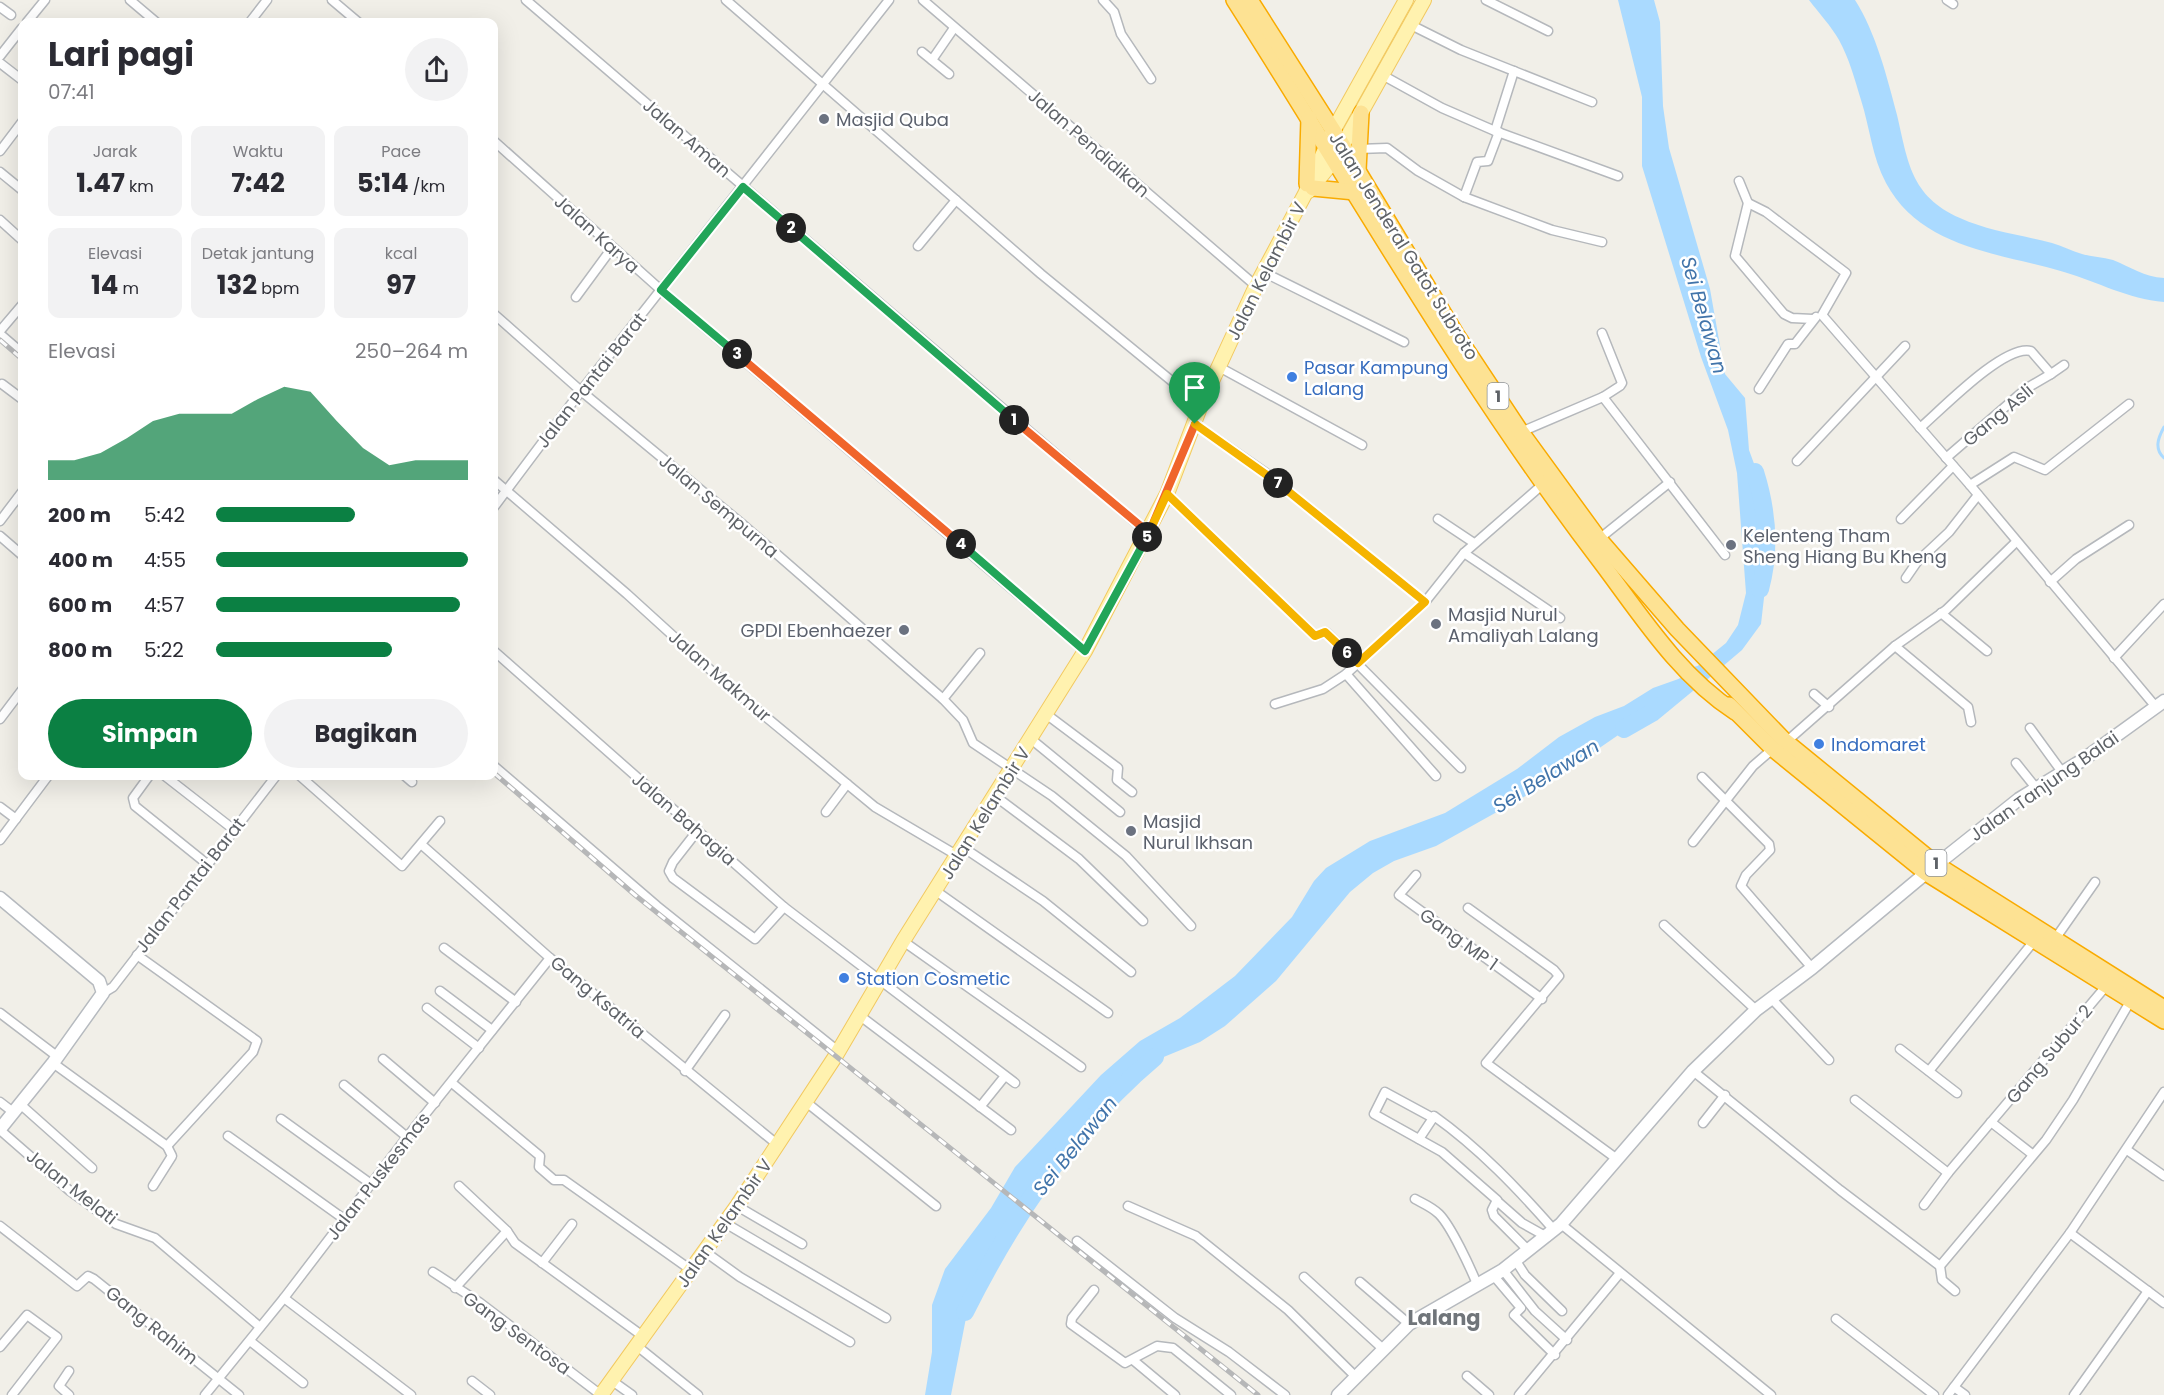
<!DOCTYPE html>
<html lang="id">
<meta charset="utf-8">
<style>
body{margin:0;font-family:Poppins,sans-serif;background:#f2f2f3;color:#2b2b33;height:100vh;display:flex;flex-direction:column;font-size:22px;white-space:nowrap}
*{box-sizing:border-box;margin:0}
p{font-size:20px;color:#7c7c81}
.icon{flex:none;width:33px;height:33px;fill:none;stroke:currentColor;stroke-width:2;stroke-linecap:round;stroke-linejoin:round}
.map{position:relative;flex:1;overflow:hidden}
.details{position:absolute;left:18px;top:18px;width:480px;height:762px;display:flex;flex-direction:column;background:#fff;border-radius:12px;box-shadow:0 6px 24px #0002}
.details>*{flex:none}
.pin{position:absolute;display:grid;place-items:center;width:51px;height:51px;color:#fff;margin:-62px -26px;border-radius:50% 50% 50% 0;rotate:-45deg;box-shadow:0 0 6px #0007}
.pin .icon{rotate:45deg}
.km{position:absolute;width:30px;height:30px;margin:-15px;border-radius:50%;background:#222;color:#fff;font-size:16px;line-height:30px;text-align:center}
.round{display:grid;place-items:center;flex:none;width:63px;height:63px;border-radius:32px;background:#f2f2f3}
.headline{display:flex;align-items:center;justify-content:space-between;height:102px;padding:0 30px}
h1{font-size:33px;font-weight:700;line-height:45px}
.stats{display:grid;grid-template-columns:repeat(3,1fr);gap:9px;height:102px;padding:6px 30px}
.stats div{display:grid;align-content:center;border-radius:12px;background:#f2f2f3;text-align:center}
.stats b{font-size:26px;font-weight:700}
.stats small{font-size:16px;font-weight:400}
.stats p{font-size:16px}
.chart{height:168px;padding:12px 30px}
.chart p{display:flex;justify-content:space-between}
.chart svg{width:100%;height:108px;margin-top:6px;fill:#0b8043;opacity:.7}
.button{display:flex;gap:12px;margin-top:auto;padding:12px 30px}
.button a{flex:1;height:69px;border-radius:36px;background:#0b8043;color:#fff;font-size:24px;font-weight:700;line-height:69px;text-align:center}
.button a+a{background:#f2f2f3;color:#2b2b33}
ul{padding:0 30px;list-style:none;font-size:20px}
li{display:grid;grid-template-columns:96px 72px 1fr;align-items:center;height:45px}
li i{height:15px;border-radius:8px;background:#0b8043}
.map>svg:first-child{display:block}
</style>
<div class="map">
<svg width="2164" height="1395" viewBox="0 0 2164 1395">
<rect width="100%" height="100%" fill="#f1efe8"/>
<g fill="#aadaff">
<polygon points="1618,0 1654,0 1660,22 1663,106 1669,148 1710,289 1725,374 1745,398 1749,450 1760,480 1765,589 1761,624 1742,650 1696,689 1674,692 1646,716 1547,784 1436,846 1394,861 1373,873 1350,892 1276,981 1225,1026 1200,1042 1154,1061 1118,1087 1060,1157 1000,1245 978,1286 966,1318 951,1395 925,1395 932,1352 932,1305 945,1269 991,1208 1015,1167 1101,1075 1140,1041 1180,1018 1235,976 1292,917 1314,881 1326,868 1370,841 1445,813 1517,769 1559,737 1595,717 1624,706 1653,688 1684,677 1726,643 1738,625 1746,593 1737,473 1728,430 1701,357 1642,166 1642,97"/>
<path d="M1809 0H1855C1876 33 1887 77 1897 115 1908 161 1910 196 1960 218 1988 231 2022 235 2052 243 2062 246 2072 251 2082 254 2092 257 2103 257 2113 260 2131 267 2144 277 2164 278V302C2128 299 2098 282 2064 272 2001 253 1921 249 1886 183 1872 157 1870 128 1861 100 1855 80 1849 58 1839 40 1831 26 1819 13 1809 0Z"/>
</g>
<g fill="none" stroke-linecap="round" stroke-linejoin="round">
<path stroke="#aadaff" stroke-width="3" d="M2164 427C2158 438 2154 449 2164 458"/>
<g stroke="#aadaff" stroke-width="18">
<path d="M1755 472C1767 510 1771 549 1760 589"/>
<polyline points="1624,729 1652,713 1698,675"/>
<path d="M965 1312C1012 1218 1075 1124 1155 1057"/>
</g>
<g stroke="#b5b8bc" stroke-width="11">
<g id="street">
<polyline points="130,0 156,22"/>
<polyline points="332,0 358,22"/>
<polyline points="526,0 1148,533"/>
<polyline points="726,0 1041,274 1201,405"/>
<polyline points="923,0 1256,286"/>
<polyline points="1103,0 1114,12 1121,34 1151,79"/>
<polyline points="1486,0 1548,31"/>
<polyline points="1947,0 1953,4"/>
<polyline points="0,7 11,15"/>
<polyline points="27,22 45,0"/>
<polyline points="250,22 267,0"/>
<polyline points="1411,25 1461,50 1592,102"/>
<polyline points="922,52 949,74"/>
<polyline points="0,56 22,28"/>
<polyline points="932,60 954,28"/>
<polyline points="0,63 22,80"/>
<polyline points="1384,76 1442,108 1495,131 1618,176"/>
<polyline points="1495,131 1514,71"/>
<polyline points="494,141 661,290 1085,651"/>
<polyline points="1358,149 1387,148 1418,171 1464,197 1552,230 1602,242"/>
<polyline points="0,151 22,122"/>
<polyline points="0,172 22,190"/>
<polyline points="1739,181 1748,203 1735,256 1784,314 1792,318 1813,319"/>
<polyline points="1464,197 1477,162 1488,161 1499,132"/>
<polyline points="1748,203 1766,212 1846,273 1822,315 1970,485 2156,707"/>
<polyline points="0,220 22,240"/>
<polyline points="918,246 956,200"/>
<polyline points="1263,272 1404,342"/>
<polyline points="576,297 612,248"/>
<polyline points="494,314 581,391 741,523 943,699 963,720 973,743 1052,796 1126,856 1191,926"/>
<polyline points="0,331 22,305"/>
<polyline points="0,334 22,353"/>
<polyline points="1219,367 1362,445"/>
<polyline points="2,384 22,399"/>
<polyline points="1759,389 1788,344 1795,344 1816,317"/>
<polyline points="1603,397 1725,555"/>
<polyline points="1195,424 1266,473 1425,602"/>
<path d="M1920 428C1941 410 2004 344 2031 351L2051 374 2064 365"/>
<polyline points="1521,432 1603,397 1620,386 1622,383 1602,333"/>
<polyline points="1946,458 2027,388 2051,374"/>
<polyline points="1797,461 1905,346"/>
<polyline points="494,480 627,594 726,684 875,807 958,856"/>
<polyline points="1970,485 2014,457 2045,470 2129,404"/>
<polyline points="1167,494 1315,636 1326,632 1461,768"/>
<polyline points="494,507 581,391 889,0"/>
<polyline points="1438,519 1474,543"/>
<polyline points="1901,519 1953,466"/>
<polyline points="0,521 22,492"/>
<polyline points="0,536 22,555"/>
<polyline points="1599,539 1670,482"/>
<polyline points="1464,553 1560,618"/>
<polyline points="1906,578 1917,562 1949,532 1978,495"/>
<polyline points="2050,582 2076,559 2129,525"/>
<polyline points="1941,613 1987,651"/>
<polyline points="494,651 784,907 1015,1083"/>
<polyline points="2114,658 2164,604"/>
<polyline points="1346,674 1436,776"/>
<polyline points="1814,694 1829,707"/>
<polyline points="943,699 980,653"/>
<polyline points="1275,704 1323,689 1346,674 1425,602 1464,553 1542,485"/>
<polyline points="1046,714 1118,768 1117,780 1132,792"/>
<polyline points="0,719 22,690"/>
<polyline points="1971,722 1968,707 1895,646 1946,610 2016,542"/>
<polyline points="2030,728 2062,772"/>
<polyline points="1031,739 1120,812"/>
<polyline points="1786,742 1895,646"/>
<polyline points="2016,763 2036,788"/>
<polyline points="494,766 657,906 838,1051"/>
<polyline points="149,776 133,798 135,806 207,864"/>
<polyline points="165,776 233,829"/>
<polyline points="300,776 402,866 440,821"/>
<polyline points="405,776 412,782"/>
<polyline points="1702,777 1769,844 1770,850 1746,875 1741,886 1812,968"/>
<polyline points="995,796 1079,859 1143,921"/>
<polyline points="0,807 16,819"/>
<polyline points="826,812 847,784"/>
<polyline points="698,830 673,862 669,871 673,878 755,939 784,907"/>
<polyline points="0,840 48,776"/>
<polyline points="1693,842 1753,766 1775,747"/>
<polyline points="422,845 550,958 778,1145"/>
<polyline points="964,848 1043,901 1131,972"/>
<polyline points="1416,875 1399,895 1542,999"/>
<polyline points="936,891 1108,1013"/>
<polyline points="1468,908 1554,970 1559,976 1486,1063 1617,1159"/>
<polyline points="1664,925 1756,1010"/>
<polyline points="2055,939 2095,882"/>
<polyline points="903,941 1081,1067"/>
<polyline points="444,948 516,1002"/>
<polyline points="137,955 257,1041 253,1052 167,1146"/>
<polyline points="440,991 492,1030"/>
<polyline points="103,993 113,987 276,776"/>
<polyline points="1771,998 1829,1060"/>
<polyline points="427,1008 479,1048"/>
<polyline points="0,1013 58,1057"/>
<polyline points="859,1015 1011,1130"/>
<polyline points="1900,1049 1957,1093"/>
<polyline points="383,1059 435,1103"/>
<polyline points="53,1063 167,1146 172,1156 153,1186"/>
<polyline points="685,1071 725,1015"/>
<polyline points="1693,1071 1840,1190 1940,1266"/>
<polyline points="1929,1071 2034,941"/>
<polyline points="452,1083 540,1156 539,1167 554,1180 564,1180 691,1270"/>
<polyline points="344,1085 407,1137"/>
<polyline points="1855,1100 1948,1173 2107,985"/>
<polyline points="0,1102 13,1112"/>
<polyline points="806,1102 936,1206"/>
<polyline points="20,1104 92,1168"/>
<polyline points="980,1107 1005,1076"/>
<polyline points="281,1119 371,1184"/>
<polyline points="1991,1122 2032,1154"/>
<polyline points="1703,1123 1725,1095"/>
<polyline points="0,1130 70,1191 116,1224 155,1238 260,1327"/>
<polyline points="228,1136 344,1219"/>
<polyline points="1419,1139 1433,1118"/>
<polyline points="2127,1150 2164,1176"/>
<polyline points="459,1186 507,1231 515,1243 644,1337"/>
<path d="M1415 1199C1422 1203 1432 1207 1439 1214 1451 1226 1470 1267 1477 1284"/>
<polyline points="1497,1201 1522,1223 1547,1237"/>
<polyline points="1924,1205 1948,1173"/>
<polyline points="737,1206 802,1244"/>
<polyline points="1128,1206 1196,1236 1288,1310 1355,1376"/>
<polyline points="725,1223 886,1318"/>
<polyline points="1561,1224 1771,1395"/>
<polyline points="0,1226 77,1286 88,1276 94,1279 239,1395"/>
<polyline points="2070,1233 2164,1303"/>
<polyline points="1077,1241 1175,1318 1229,1352 1285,1395"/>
<polyline points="704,1251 740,1277 850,1342"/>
<path d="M1529 1251 1494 1216 1492 1210 1497 1200 1442 1152 1374 1114 1385 1092 1433 1118 1434 1116C1479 1148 1518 1189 1554 1230"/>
<polyline points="1516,1261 1525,1275 1562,1311"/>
<polyline points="542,1263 572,1224"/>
<polyline points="1503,1270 1535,1311 1567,1340"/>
<polyline points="433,1272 479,1302 601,1395"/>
<polyline points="1493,1275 1521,1308 1514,1315 1555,1355"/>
<polyline points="1304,1277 1382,1348"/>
<polyline points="1360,1282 1409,1324"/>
<polyline points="455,1288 507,1231"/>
<polyline points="1094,1290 1072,1318 1071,1324 1125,1363 1157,1346 1173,1348 1231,1395"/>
<polyline points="1955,1291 1942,1280 1940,1266 2046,1140 2073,1100 2131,1000"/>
<polyline points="284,1298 411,1395"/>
<polyline points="1836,1319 1934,1395"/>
<polyline points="250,1341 303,1383"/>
<polyline points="637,1346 698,1395"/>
<polyline points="0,1347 27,1315 57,1337 12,1395"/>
<polyline points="1133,1360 1175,1395"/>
<polyline points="1467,1376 1489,1395"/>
<polyline points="611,1380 632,1395"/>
<polyline points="472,1381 490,1395"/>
<polyline points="1954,1387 1965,1395"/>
<polyline points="69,1395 59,1386 69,1371"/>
<polyline points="205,1395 284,1298 407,1137 550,958"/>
<polyline points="1519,1395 1620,1273"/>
<polyline points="1948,1395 2070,1233 2164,1092"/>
<polyline points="2074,1395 2148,1291"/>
</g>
</g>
<g stroke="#b6babf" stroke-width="15">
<g id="secondary">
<polyline points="0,898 99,981 103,993 53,1063 0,1129"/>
<polyline points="1338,1395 1409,1324 1503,1270 1561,1224 1693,1071 1756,1010 1812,968 1926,873 2019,799 2081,761 2164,701"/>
</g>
</g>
<g stroke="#f2c960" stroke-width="16">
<g id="primary">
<polyline points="1309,191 1335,159 1424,0"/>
<polyline points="601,1395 737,1206 835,1057 903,941 1085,651 1167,494 1201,405 1256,286 1305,194 1333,131 1406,0"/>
</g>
</g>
<g stroke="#f9ab00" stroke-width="18">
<g id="highway">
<path d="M1234 0C1354 188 1464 383 1600 561 1640 614 1678 675 1735 712"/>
<polyline points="1250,0 1343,146 1456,334 1521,432 1599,539 1677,629 1784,740 1936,864 2164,1008"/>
<polyline points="1358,170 1361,113"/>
<polyline points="1307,184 1309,118"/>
<polyline points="1313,188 1355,192"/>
<polyline points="1729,705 1773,749 1926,873 2164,1021"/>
</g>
</g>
<use href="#street" stroke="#fff" stroke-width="8"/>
<use href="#secondary" stroke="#fff" stroke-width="12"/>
<use href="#primary" stroke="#fff2af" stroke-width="14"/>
<use href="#highway" stroke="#fde293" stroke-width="15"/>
<g stroke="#b6b7b8" stroke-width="5">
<g id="rail">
<polyline points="0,340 22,359"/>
<polyline points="494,773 635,895 1258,1395"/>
</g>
</g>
<use href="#rail" stroke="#fff" stroke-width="3" stroke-dasharray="9" stroke-linecap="butt"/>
</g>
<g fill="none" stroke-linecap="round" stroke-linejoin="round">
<g stroke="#fff" stroke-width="12">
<polyline id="split-1" points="1014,420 1149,533 1195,424"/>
</g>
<g stroke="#fff" stroke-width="12">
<polyline id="split-2" points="791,228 1014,420"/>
</g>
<g stroke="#fff" stroke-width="12">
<polyline id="split-3" points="737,354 661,290 743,187 791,228"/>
</g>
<g stroke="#fff" stroke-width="12">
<polyline id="split-4" points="737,354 961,544"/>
</g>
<g stroke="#fff" stroke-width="12">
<polyline id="split-5" points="961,544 1085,651 1147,537"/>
</g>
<g stroke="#fff" stroke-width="12">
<polyline id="split-6" points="1147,537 1167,494 1315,636 1325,632 1347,653"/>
</g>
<g stroke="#fff" stroke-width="12">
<polyline id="split-7" points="1278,483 1425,602 1358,663 1347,653"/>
</g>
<g stroke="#fff" stroke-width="12">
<polyline id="split-8" points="1195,424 1278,483"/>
</g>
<use href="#split-1" stroke="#f0652b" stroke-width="8"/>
<use href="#split-2" stroke="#22a559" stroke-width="8"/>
<use href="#split-3" stroke="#22a559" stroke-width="8"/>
<use href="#split-4" stroke="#f0652b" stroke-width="8"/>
<use href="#split-5" stroke="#22a559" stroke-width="8"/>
<use href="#split-6" stroke="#f5b400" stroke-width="8"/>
<use href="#split-7" stroke="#f5b400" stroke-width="8"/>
<use href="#split-8" stroke="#f5b400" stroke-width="8"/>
</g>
<g fill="#6b7280" stroke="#fff" stroke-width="2">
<circle cx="824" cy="119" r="6"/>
<circle cx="1731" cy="545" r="6"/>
<circle cx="1436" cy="624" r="6"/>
<circle cx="904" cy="630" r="6"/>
<circle cx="1131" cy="831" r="6"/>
</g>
<g fill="#3f7fe0" stroke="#fff" stroke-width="2">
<circle cx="1292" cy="377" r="6"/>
<circle cx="1819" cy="744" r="6"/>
<circle cx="844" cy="978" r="6"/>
</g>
<g text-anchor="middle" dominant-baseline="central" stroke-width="5" stroke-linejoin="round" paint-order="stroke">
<g fill="#fff" stroke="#8f9295" stroke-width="1.5">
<rect x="1487.5" y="383" width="21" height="26" rx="4.5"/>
<rect x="1925.5" y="850" width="21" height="26" rx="4.5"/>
</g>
<g font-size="16" font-weight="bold" fill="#5f6368">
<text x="1498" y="396">1</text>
<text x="1936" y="863">1</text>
</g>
<g font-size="18" fill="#5b616d" stroke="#fff" text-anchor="start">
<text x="836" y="119">Masjid Quba</text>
<text x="1743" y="535">Kelenteng Tham<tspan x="1743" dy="21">Sheng Hiang Bu Kheng</tspan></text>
<text x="1448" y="614">Masjid Nurul<tspan x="1448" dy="21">Amaliyah Lalang</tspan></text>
<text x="892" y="630" text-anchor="end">GPDI Ebenhaezer</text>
<text x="1143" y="821">Masjid<tspan x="1143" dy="21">Nurul Ikhsan</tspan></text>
</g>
<g font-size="18" fill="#5f6368" stroke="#fff">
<text transform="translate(687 138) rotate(41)">Jalan Aman</text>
<text transform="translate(1089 143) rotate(41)">Jalan Pendidikan</text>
<text transform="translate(597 234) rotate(42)">Jalan Karya</text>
<text transform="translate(1404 246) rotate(58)">Jalan Jenderal Gatot Subroto</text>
<text transform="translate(1266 271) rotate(-63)">Jalan Kelambir V</text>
<text transform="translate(591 380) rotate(-52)">Jalan Pantai Barat</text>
<text transform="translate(1998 415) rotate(-40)">Gang Asli</text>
<text transform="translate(719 506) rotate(40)">Jalan Sempurna</text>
<text transform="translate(720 676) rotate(41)">Jalan Makmur</text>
<text transform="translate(2044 786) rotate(-35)">Jalan Tanjung Balai</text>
<text transform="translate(985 813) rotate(-58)">Jalan Kelambir V</text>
<text transform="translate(684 819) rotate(41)">Jalan Bahagia</text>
<text transform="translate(190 885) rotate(-52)">Jalan Pantai Barat</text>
<text transform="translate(1459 939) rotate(36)">Gang MP 1</text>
<text transform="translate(598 997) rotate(40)">Gang Ksatria</text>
<text transform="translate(2049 1054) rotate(-50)">Gang Subur 2</text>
<text transform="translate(378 1176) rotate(-52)">Jalan Puskesmas</text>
<text transform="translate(72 1187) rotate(38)">Jalan Melati</text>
<text transform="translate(724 1223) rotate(-55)">Jalan Kelambir V</text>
<text transform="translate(152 1325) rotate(39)">Gang Rahim</text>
<text transform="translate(517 1333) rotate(36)">Gang Sentosa</text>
</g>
<g font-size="18" fill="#366cbe" stroke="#fff" text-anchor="start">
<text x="1304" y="367">Pasar Kampung<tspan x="1304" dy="21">Lalang</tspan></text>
<text x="1831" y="744">Indomaret</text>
<text x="856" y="978">Station Cosmetic</text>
</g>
<g font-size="20" font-style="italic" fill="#4174aa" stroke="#fff">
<text transform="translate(1704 315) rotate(74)">Sei Belawan</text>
<text transform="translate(1546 776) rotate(-32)">Sei Belawan</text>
<text transform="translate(1075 1146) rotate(-51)">Sei Belawan</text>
</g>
<g font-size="21" font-weight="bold" fill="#70757a" stroke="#fff">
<text x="1444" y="1317">Lalang</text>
</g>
</g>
</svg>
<div class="pin" style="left:1195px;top:424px;background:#1e9e55"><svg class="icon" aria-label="arrive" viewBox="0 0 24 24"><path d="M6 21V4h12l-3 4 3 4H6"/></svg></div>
<b class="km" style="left:1014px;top:420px">1</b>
<b class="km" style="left:791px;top:228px">2</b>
<b class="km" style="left:737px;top:354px">3</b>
<b class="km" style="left:961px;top:544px">4</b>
<b class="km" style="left:1147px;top:537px">5</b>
<b class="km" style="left:1347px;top:653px">6</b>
<b class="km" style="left:1278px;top:483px">7</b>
<section class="details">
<div class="headline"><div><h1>Lari pagi</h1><p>07:41</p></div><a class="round"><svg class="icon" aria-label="share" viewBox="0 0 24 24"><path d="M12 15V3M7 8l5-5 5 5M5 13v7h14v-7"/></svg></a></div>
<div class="stats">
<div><p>Jarak</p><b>1.47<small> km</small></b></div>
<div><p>Waktu</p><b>7:42</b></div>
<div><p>Pace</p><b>5:14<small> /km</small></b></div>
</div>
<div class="stats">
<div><p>Elevasi</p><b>14<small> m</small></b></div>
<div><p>Detak jantung</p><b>132<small> bpm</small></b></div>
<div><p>kcal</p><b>97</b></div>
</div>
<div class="chart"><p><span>Elevasi</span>250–264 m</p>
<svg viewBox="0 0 160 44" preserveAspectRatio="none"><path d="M0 44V36L10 36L20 33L30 27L40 20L50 17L60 17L70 17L80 11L90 6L100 8L110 20L120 31L130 38L140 36L150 36L160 36V44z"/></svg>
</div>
<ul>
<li><b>200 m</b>5:42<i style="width:55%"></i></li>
<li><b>400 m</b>4:55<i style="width:100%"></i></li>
<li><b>600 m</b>4:57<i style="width:97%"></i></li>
<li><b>800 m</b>5:22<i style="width:70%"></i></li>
</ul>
<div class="button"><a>Simpan</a><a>Bagikan</a></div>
</section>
</div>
